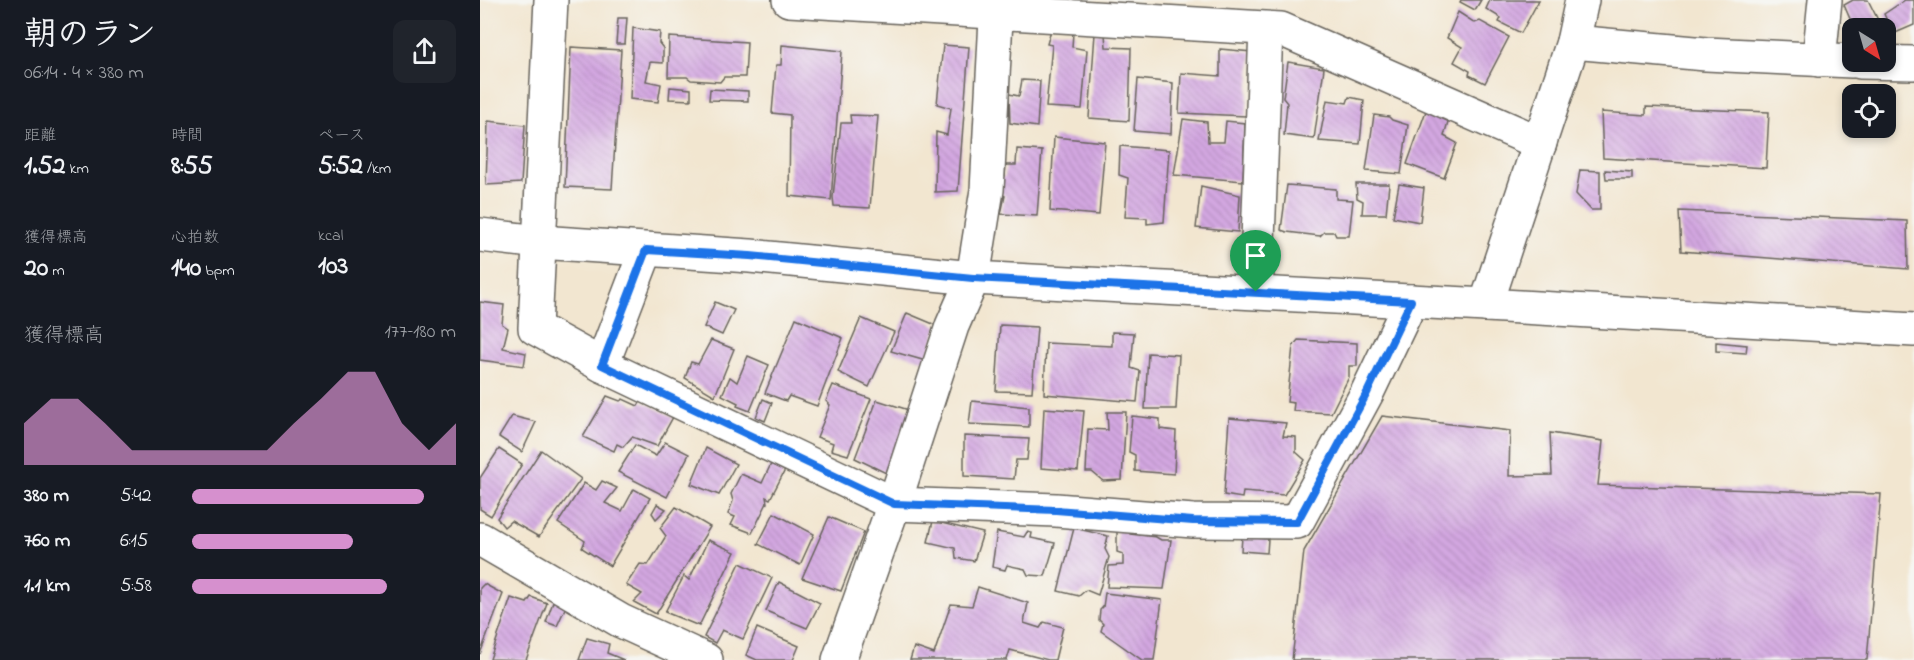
<!DOCTYPE html>
<html lang="ja">
<meta charset="utf-8">
<style>
body{margin:0;font-family:"Indie Flower","Klee One",sans-serif;background:#20242c;color:#f1f3f6;height:100vh;display:flex;flex-direction:column;font-size:22px;white-space:nowrap}
*{box-sizing:border-box;margin:0}
p{font-size:20px;color:#9ea1a6}
.icon{flex:none;width:33px;height:33px;fill:none;stroke:currentColor;stroke-width:2;stroke-linecap:round;stroke-linejoin:round}
.map{position:relative;flex:1;overflow:hidden}
.drawer{display:flex;flex-direction:column;background:#171b24;width:480px}
.drawer>*{flex:none}
.needle{width:39px;rotate:143deg}
.fabs{position:absolute;left:1362px;top:18px;display:grid;gap:12px}
.fabs a{display:grid;place-items:center;width:54px;height:54px;border-radius:12px;background:#171b24;box-shadow:0 3px 9px #0003;font-size:30px}
.pin{position:absolute;display:grid;place-items:center;width:51px;height:51px;color:#fff;margin:-62px -26px;border-radius:50% 50% 50% 0;rotate:-45deg;box-shadow:0 0 6px #0007}
.pin .icon{rotate:45deg}
.round{display:grid;place-items:center;flex:none;width:63px;height:63px;border-radius:12px;background:#20242c}
.head{display:flex;align-items:center;justify-content:space-between;height:102px;padding:0 24px}
h1{font-size:33px;font-weight:700;line-height:45px}
.figures{display:grid;grid-template-columns:repeat(3,1fr);gap:9px;height:102px;padding:6px 24px}
.figures div{display:grid;align-content:center}
.figures b{font-size:26px;font-weight:700}
.figures small{font-size:16px;font-weight:400}
.figures p{font-size:16px}
.chart{height:168px;padding:12px 24px}
.chart p{display:flex;justify-content:space-between}
.chart svg{width:100%;height:108px;margin-top:6px;fill:#d690ce;opacity:.7}
ul{padding:0 24px;list-style:none;font-size:20px}
li{display:grid;grid-template-columns:96px 72px 1fr;align-items:center;height:45px}
li i{height:15px;border-radius:8px;background:#d690ce}
main{display:flex;flex:1;min-height:0}
.map>svg:first-child{display:block}
</style>
<main>
<section class="drawer">
<div class="head"><div><h1>朝のラン</h1><p>06:14 · 4 × 380 m</p></div><a class="round"><svg class="icon" aria-label="share" viewBox="0 0 24 24"><path d="M12 15V3M7 8l5-5 5 5M5 13v7h14v-7"/></svg></a></div>
<div class="figures">
<div><p>距離</p><b>1.52<small> km</small></b></div>
<div><p>時間</p><b>8:55</b></div>
<div><p>ペース</p><b>5:52<small> /km</small></b></div>
</div>
<div class="figures">
<div><p>獲得標高</p><b>20<small> m</small></b></div>
<div><p>心拍数</p><b>140<small> bpm</small></b></div>
<div><p>kcal</p><b>103</b></div>
</div>
<div class="chart"><p><span>獲得標高</span>177–180 m</p>
<svg viewBox="0 0 160 44" preserveAspectRatio="none"><path d="M0 44V27L10 17L20 17L30 27L40 38L50 38L60 38L70 38L80 38L90 38L100 27L110 17L120 6L130 6L140 27L150 38L160 27V44z"/></svg>
</div>
<ul>
<li><b>380 m</b>5:42<i style="width:88%"></i></li>
<li><b>760 m</b>6:15<i style="width:61%"></i></li>
<li><b>1.1 km</b>5:58<i style="width:74%"></i></li>
</ul>
</section>
<div class="map">
<svg width="1434" height="660" viewBox="0 0 1434 660">
<defs>
<pattern id="building-back-hatch" width="6" height="6" patternUnits="userSpaceOnUse" patternTransform="scale(1.5)"><rect width="6" height="6" fill="#d3a7e1"/><path d="M-1 5l2 2M0 0l6 6M5-1l2 2" fill="none" stroke="#b58fc0"/></pattern>
</defs>
<rect width="100%" height="100%" fill="#f6f6f2"/>
<filter id="ink" filterUnits="userSpaceOnUse"><feTurbulence type="fractalNoise" baseFrequency=".0167" numOctaves="2"/><feDisplacementMap in="SourceGraphic" scale="12" xChannelSelector="R" yChannelSelector="G"/><feConvolveMatrix kernelMatrix="1 2 1 2 8 2 1 2 1" color-interpolation-filters="sRGB"/></filter>
<filter id="wash" filterUnits="userSpaceOnUse"><feTurbulence type="fractalNoise" baseFrequency=".008" numOctaves="4" result="noise"/><feDisplacementMap in="SourceGraphic" scale="24" xChannelSelector="R" yChannelSelector="G"/><feGaussianBlur stdDeviation="1.35" result="paint"/><feColorMatrix in="noise" values="0 0 0 0 0 0 0 0 0 0 0 0 0 0 0 0 0 1.4 0 .05"/><feComposite in="paint" operator="in"/></filter>
<g filter="url(#wash)">
<rect width="100%" height="100%" fill="#f2e6d0"/>
<g id="blocks">
<g fill="url(#building-back-hatch)">
<polygon points="981,0 1001,0 995,10 980,2"/>
<polygon points="1010,0 1059,0 1041,33 1019,22 1021,18 1006,9"/>
<polygon points="1373,0 1388,0 1402,28 1374,28 1364,5"/>
<polygon points="1425,0 1434,0 1434,25 1413,34 1404,14"/>
<polygon points="978,12 995,23 1000,21 1029,37 1005,83 989,75 990,71 974,62 982,47 967,38"/>
<polygon points="138,18 147,18 145,44 136,44"/>
<polygon points="153,28 180,32 179,43 183,48 183,63 170,62 166,81 181,84 178,102 150,99"/>
<polygon points="571,30 593,33 592,47 607,50 602,109 566,107 572,45 567,44"/>
<polygon points="615,33 625,34 626,47 651,48 649,121 609,118"/>
<polygon points="189,37 267,42 265,77 244,77 240,82 211,80 207,77 188,77"/>
<polygon points="302,45 362,51 351,200 309,196 310,115 292,113 296,65 301,65"/>
<polygon points="463,45 489,47 478,191 455,192 456,132 467,135 471,108 457,104"/>
<polygon points="91,47 141,50 132,189 85,187"/>
<polygon points="740,49 772,52 766,116 699,113 701,73 740,76"/>
<polygon points="808,62 844,68 834,139 804,135 807,103 803,98"/>
<polygon points="658,79 693,83 691,134 654,131"/>
<polygon points="542,80 560,81 557,127 530,123 529,94 539,96"/>
<polygon points="190,87 211,89 211,100 189,99"/>
<polygon points="230,89 268,91 268,101 229,100"/>
<polygon points="869,97 884,100 880,144 839,141 847,100 867,103"/>
<polygon points="1166,107 1289,112 1286,168 1123,158 1121,112 1166,115"/>
<polygon points="947,108 969,118 964,136 977,143 964,178 927,164"/>
<polygon points="370,115 398,116 390,208 354,206 353,197 361,123 371,123"/>
<polygon points="894,115 909,117 912,120 928,125 921,174 886,171"/>
<polygon points="703,119 727,122 728,142 744,142 746,121 765,123 763,181 694,175"/>
<polygon points="8,121 45,125 41,183 6,185"/>
<polygon points="574,137 625,142 619,215 570,211"/>
<polygon points="640,146 689,150 684,222 667,224 667,218 645,217 648,178 639,175"/>
<polygon points="537,149 562,151 557,216 521,214 525,196 518,192 520,179 525,176 526,165 536,165"/>
<polygon points="1100,170 1120,171 1120,210 1111,210 1096,194"/>
<polygon points="1125,170 1152,172 1152,179 1126,179"/>
<polygon points="876,184 909,184 906,214 882,214 883,201 877,198"/>
<polygon points="919,184 944,188 940,222 913,217"/>
<polygon points="807,185 856,189 856,199 873,200 869,236 856,236 854,232 844,232 840,236 807,232 801,230"/>
<polygon points="721,186 760,195 758,232 716,228"/>
<polygon points="1199,211 1427,221 1428,269 1201,251"/>
<polygon points="0,302 24,305 22,324 28,328 23,348 46,353 44,366 0,360"/>
<polygon points="235,302 254,310 242,335 224,327"/>
<polygon points="427,313 458,326 446,361 411,351"/>
<polygon points="316,318 363,338 337,406 309,396 306,401 285,393"/>
<polygon points="381,318 414,332 389,387 358,372"/>
<polygon points="520,325 557,327 552,392 516,391"/>
<polygon points="632,332 654,333 651,368 660,371 657,402 564,394 566,343 632,346"/>
<polygon points="231,340 254,349 235,396 205,378 211,362 218,364"/>
<polygon points="818,340 877,343 877,366 869,366 869,377 851,413 813,411 814,403 807,402 813,346"/>
<polygon points="1236,342 1267,345 1266,353 1236,351"/>
<polygon points="668,353 699,355 696,409 665,409"/>
<polygon points="268,356 289,365 270,411 257,406 258,403 242,395 250,377 257,382"/>
<polygon points="353,385 391,399 368,455 351,450 353,443 337,437 350,405 346,401"/>
<polygon points="127,396 140,401 143,399 158,406 161,401 193,417 177,446 152,437 143,447 137,444 134,451 103,437"/>
<polygon points="283,399 292,403 285,421 276,417"/>
<polygon points="397,400 432,411 406,473 375,458"/>
<polygon points="492,401 549,407 549,427 489,424"/>
<polygon points="564,408 604,411 598,471 561,468"/>
<polygon points="627,412 646,412 642,480 623,481 612,472 606,472 608,429 628,430"/>
<polygon points="32,416 56,422 42,452 19,437"/>
<polygon points="652,416 680,419 680,429 696,431 694,474 655,471 655,455 649,452"/>
<polygon points="902,416 1030,431 1029,476 1072,475 1070,433 1123,441 1118,485 1401,494 1387,660 812,660 824,551"/>
<polygon points="749,418 806,423 803,436 816,437 816,452 825,460 804,495 763,492 762,498 744,495"/>
<polygon points="484,436 549,439 547,460 536,460 534,479 484,476"/>
<polygon points="185,442 209,454 187,497 138,472 155,445 176,456"/>
<polygon points="226,448 256,464 239,495 211,484"/>
<polygon points="19,449 42,464 11,516 0,509 0,478"/>
<polygon points="61,450 101,479 59,537 31,521 24,527 17,518"/>
<polygon points="291,464 305,470 290,499 286,497 287,503 272,533 251,525 255,517 248,514 253,501 251,494 261,474 282,483"/>
<polygon points="122,481 137,488 125,503 142,511 154,489 170,498 130,566 102,548 105,541 78,523 104,483 116,490"/>
<polygon points="177,504 186,509 176,519 172,513"/>
<polygon points="196,507 230,527 176,614 154,602 162,594 146,585 160,564 168,565 186,536 180,528"/>
<polygon points="294,513 334,534 320,565 278,544"/>
<polygon points="349,517 384,532 361,591 322,578"/>
<polygon points="453,521 503,533 494,561 476,558 475,548 448,542"/>
<polygon points="594,528 628,536 625,549 629,557 618,595 606,590 599,596 578,591"/>
<polygon points="647,530 650,534 676,537 681,540 691,540 684,589 627,587 629,566 643,565 643,554 637,552 637,531"/>
<polygon points="517,532 544,537 547,532 552,533 551,538 575,543 565,576 548,575 545,569 527,565 525,570 512,567"/>
<polygon points="762,537 788,539 787,553 761,551"/>
<polygon points="228,540 255,552 219,626 185,612 204,576 209,580"/>
<polygon points="260,563 292,578 263,639 242,630 235,643 224,637"/>
<polygon points="299,582 340,603 327,628 286,611"/>
<polygon points="4,584 23,594 0,654 0,588"/>
<polygon points="498,587 548,603 544,623 560,628 564,622 583,627 575,660 568,660 530,650 527,660 430,660 434,647 454,654 471,604 492,606"/>
<polygon points="625,593 682,600 674,660 662,660 621,631 623,624 619,620 620,610 623,607"/>
<polygon points="51,597 67,603 46,660 10,659 31,598 47,603"/>
<polygon points="74,599 87,604 77,626 66,622"/>
<polygon points="277,628 319,646 313,660 277,660 266,655"/>
<polygon points="107,638 129,644 127,653 144,660 99,660"/>
</g>
</g>
</g>
<g filter="url(#ink)">
<use href="#blocks" fill-opacity="0" stroke="#67635b" stroke-width="1.5"/>
<g fill="none" stroke-linecap="round" stroke-linejoin="round">
<g stroke="#67635b" stroke-width="36">
<g id="minor">
<polyline points="71,0 55,328 122,365 414,504 576,510 713,521 817,522 887,393 931,301"/>
<polyline points="309,0 801,29 1060,143"/>
<polyline points="1093,42 1226,54 1372,61"/>
<polyline points="1339,60 1345,0"/>
<polyline points="1380,62 1434,63"/>
<polyline points="0,235 59,242 270,256 493,278 1006,305 1434,330"/>
<polyline points="776,292 786,29"/>
<polyline points="1006,305 1093,42 1102,0"/>
<polyline points="122,365 166,250"/>
<polyline points="0,539 141,621 226,660"/>
<polyline points="359,660 414,504 472,326 493,278 507,190 517,0"/>
</g>
</g>
<use href="#minor" stroke="#fff" stroke-width="33"/>
</g>
</g>
<g fill="none" stroke-linecap="round" stroke-linejoin="round" filter="url(#ink)">
<g stroke="#fff" stroke-width="12">
<polygon id="route" points="166,250 270,256 493,278 931,301 887,393 817,522 713,521 576,510 414,504 122,365"/>
</g>
<use href="#route" stroke="#1a73e8" stroke-width="8"/>
</g>
</svg>
<div class="fabs">
<a><svg class="needle" viewBox="-14 -14 28 28"><path d="M0-13l5 13h-10z" fill="#e53935"/><path d="M0 13l5-13h-10z" fill="#9ea1a6"/></svg></a>
<a><svg class="icon" aria-label="locate" viewBox="0 0 24 24"><circle cx="12" cy="12" r="6"/><path d="M12 2v4M12 18v4M2 12h4M18 12h4"/></svg></a>
</div>
<div class="pin" style="left:776px;top:292px;background:#1e9e55"><svg class="icon" aria-label="arrive" viewBox="0 0 24 24"><path d="M6 21V4h12l-3 4 3 4H6"/></svg></div>
</div>
</main>
